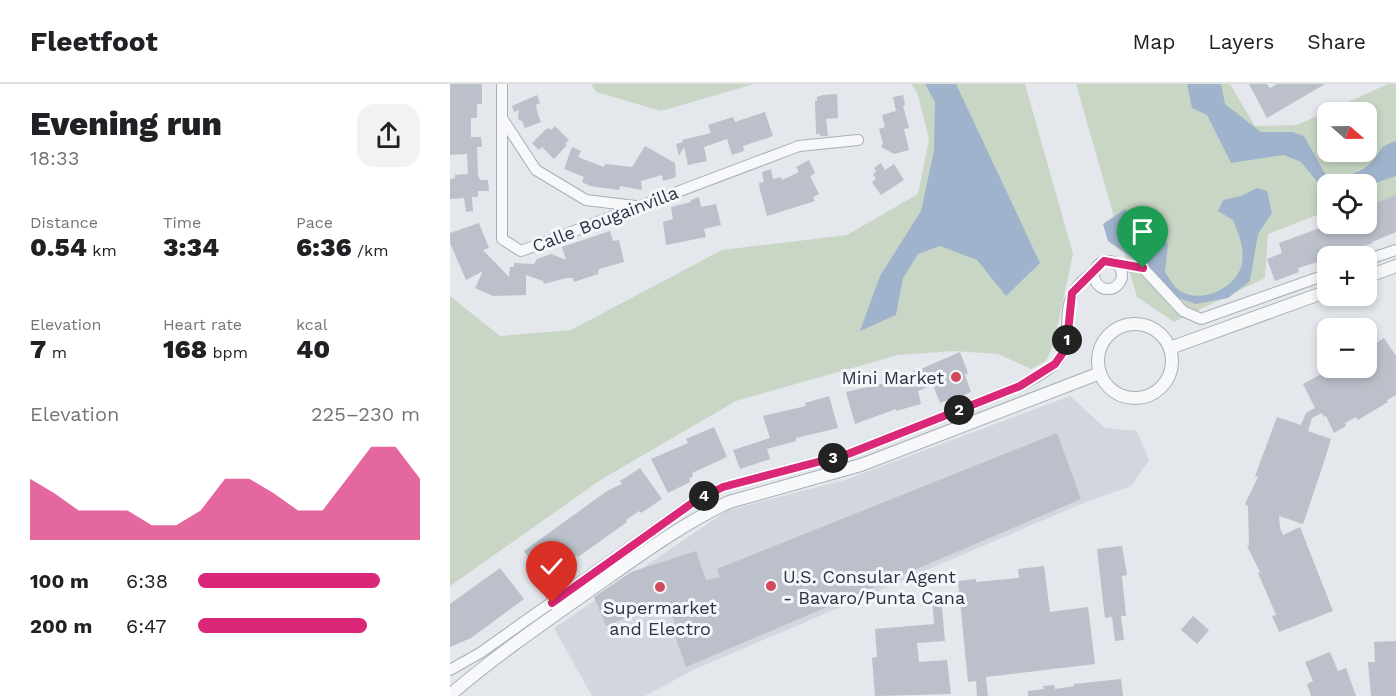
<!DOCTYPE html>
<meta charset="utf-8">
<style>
body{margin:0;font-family:"Work Sans",sans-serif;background:#f2f2f2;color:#202124;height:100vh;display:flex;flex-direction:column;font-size:22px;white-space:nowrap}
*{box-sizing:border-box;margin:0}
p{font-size:20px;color:#757577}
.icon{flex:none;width:33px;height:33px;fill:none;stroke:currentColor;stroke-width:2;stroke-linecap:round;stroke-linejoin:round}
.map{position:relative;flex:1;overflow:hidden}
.sheet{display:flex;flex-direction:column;background:#fff;width:450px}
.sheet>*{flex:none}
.needle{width:39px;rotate:110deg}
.controls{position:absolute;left:867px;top:18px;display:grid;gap:12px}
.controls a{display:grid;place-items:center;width:60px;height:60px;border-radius:12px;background:#fff;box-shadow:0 3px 9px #0003;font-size:30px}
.pin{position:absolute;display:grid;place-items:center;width:51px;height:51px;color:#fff;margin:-62px -26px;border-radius:50% 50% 50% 0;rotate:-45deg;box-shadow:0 0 6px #0007}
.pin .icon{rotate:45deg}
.km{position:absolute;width:30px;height:30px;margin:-15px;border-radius:50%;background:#222;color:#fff;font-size:16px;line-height:30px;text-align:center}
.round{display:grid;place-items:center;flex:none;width:63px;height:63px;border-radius:18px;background:#f2f2f2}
.summary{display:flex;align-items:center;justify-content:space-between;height:102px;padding:0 30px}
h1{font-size:33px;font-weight:800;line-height:45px}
.metrics{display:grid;grid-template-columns:repeat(3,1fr);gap:9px;height:102px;padding:6px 30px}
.metrics div{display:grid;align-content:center}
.metrics b{font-size:26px;font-weight:800}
.metrics small{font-size:16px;font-weight:400}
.metrics p{font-size:16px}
.chart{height:168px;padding:12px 30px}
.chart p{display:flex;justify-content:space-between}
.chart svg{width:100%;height:108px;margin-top:6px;fill:#db2777;opacity:.7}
ul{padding:0 30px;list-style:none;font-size:20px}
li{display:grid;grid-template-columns:96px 72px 1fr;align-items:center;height:45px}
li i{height:15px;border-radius:8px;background:#db2777}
header{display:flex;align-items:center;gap:36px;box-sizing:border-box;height:84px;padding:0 30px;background:#fff;border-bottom:2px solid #e0e0e0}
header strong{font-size:28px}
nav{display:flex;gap:33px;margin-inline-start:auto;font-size:21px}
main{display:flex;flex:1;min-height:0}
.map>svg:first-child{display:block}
</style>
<header>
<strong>Fleetfoot</strong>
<nav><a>Map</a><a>Layers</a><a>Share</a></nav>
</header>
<main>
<section class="sheet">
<div class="summary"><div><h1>Evening run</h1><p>18:33</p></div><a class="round"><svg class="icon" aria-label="share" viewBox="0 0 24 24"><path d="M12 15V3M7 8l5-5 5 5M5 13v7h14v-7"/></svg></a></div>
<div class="metrics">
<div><p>Distance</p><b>0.54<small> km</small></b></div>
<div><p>Time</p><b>3:34</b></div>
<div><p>Pace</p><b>6:36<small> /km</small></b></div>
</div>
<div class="metrics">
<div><p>Elevation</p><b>7<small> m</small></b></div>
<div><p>Heart rate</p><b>168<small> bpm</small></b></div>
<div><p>kcal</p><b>40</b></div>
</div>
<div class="chart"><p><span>Elevation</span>225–230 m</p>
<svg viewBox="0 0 160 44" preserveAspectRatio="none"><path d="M0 44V19L10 25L20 32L30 32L40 32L50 38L60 38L70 32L80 19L90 19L100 25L110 32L120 32L130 19L140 6L150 6L160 19V44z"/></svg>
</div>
<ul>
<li><b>100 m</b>6:38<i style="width:82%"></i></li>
<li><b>200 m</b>6:47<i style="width:76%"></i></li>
</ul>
</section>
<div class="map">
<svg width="946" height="612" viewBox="0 0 946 612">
<rect width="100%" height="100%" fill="#e4e7ec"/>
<polygon fill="#d2d6de" points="620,312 655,344 687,347 699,376 681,402 631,420 243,586 195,612 142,612 104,544 278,426 395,396"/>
<g fill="#c9d6c5" fill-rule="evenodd">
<polygon points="141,0 304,0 211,27 146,8"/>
<polygon points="461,0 575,0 623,170 604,259 596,277 581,285 548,270 503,267 448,271 286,317 152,395 0,502 0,212 50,252 121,246 272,166 397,151 468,110 479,55 467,8"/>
<path d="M626 0H780L805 42 847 41 938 0H946V144L922 152 913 140H916V100H878L877 127 818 150 815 194 724 238 687 213ZM878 28H916V68H878Z"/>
</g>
<g fill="#9fb4cc">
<polygon points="475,0 506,0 590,179 556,212 527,176 490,162 468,170 453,194 446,231 410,247 430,192 471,127 484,67 485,18"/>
<path d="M737 0H771L775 20 811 48H842L854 52 878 95C895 92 909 91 922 78 933 65 928 63 946 57V92L917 102 878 100 877 107 874 106 851 78 834 71 781 79 757 31 742 24Z"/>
<path d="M807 104 817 107 822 129 808 150 800 197 778 214 746 220 728 214 696 184 658 157 653 140 675 125 718 160 715 188C719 194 724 203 730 207 750 219 780 207 790 186 797 169 789 151 783 136L768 127 773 116 791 112Z"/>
</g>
<g fill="#bbc0ca">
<polygon points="0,0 32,0 32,20 27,20 27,34 21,34 21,53 31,53 32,63 27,63 28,91 30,96 38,96 39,107 28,107 28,113 22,113 23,127 16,128 14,114 0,115 0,95 5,94 5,91 18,90 17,70 0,71"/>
<polygon points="799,0 817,0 820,4 827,0 875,0 817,34"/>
<polygon points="387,10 388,34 376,35 378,52 370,52 370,50 366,50 365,17 367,17 367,13 373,11"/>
<polygon points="87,11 90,19 86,21 87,27 91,38 75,44 72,37 68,35 69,26 64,28 62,22"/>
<polygon points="453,11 455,21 453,22 459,44 454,45 459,66 444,70 431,63 433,59 429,45 435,43 432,31 446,27 443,13"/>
<polygon points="315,28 323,52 293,62 294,67 282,71 277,55 254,63 257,77 238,81 234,63 229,72 226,60 233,58 232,56 261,49 258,41 283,33 285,38"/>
<polygon points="105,42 119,56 115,60 117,61 104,75 92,63 89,66 82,59 95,46 98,44 101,46"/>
<polygon points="195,62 225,79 226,93 213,97 212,91 191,97 192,106 170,102 169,106 140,102 132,98 134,93 114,85 122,63 131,67 128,73 154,83 155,80 182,83"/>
<polygon points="359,76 365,89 360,92 369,110 363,113 365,117 317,132 310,106 309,99 314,98 312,88 321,85 323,95 331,93 332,96 349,88 346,83"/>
<polygon points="431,79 435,86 444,80 454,96 431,111 422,98 426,95 423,91 426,87 424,84"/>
<polygon points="946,111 946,148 922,158 923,159 890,170 891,172 878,172 878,175 848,184 849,188 825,197 817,175 832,169 829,159 881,140 916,140 916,123"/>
<polygon points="249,113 251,123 266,120 271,141 254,145 256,153 216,161 213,138 223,135 221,123 241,118 241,116"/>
<polygon points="29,139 39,164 33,166 59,193 60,183 64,183 64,179 84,180 87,175 101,170 116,176 112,163 160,147 163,157 169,156 174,178 149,185 148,190 124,198 123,194 116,194 94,200 93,197 76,191 76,211 43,212 25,204 33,187 16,196 0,159 0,149"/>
<polygon points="934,254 946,272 946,311 937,316 938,318 908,336 906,333 895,339 896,342 884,349 876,332 874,333 872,329 862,334 858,347 881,355 873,381 853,440 829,432 830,444 833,451 850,443 883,527 829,548 822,532 826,531 808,489 810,488 797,462 799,461 798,422 795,420 808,393 805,392 827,333 851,341 856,329 865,324 853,300 882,284 916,284 916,266"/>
<polygon points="510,268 518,289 515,291 521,308 499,318 498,316 490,319 483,301 468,307 471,320 446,327 446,325 405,340 396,308 439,298 438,295 471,285"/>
<polygon points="379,312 388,344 346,354 346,357 317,365 320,375 290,385 283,366 320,354 313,332 356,322 355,319"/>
<polygon points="264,343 277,373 242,389 243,392 239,395 240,398 218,409 201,375 238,359 236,355"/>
<polygon points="607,349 631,415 236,583 221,541 225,539 216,517 156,542 144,513 181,488 246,467 256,496 270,493 267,485"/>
<polygon points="190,384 212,415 191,429 189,427 176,436 177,438 128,473 127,471 114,480 96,496 74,467 157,407 172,400 170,397"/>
<polygon points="672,462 677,491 672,492 676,532 671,532 674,556 665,557 662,533 655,534 647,465"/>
<polygon points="594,482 600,528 638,523 645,580 536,593 538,612 527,612 526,597 518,598 508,497 526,495 526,498 569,494 568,485"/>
<polygon points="50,484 74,515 21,554 0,563 0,520"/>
<polygon points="482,513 491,513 495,557 467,559 469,578 497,576 501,610 425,612 422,574 427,573 425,545 484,540"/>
<polygon points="743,532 759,546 747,560 731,546"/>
<polygon points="946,557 946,612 921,612 918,578 925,578 924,558"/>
<polygon points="880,568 888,587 896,584 906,612 861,612 857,600 863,597 855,578"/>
<polygon points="671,595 673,612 578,612 578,607 594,605 593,602 604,601 605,605 624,602 624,600"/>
</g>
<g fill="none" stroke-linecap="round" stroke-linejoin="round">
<g stroke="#a9aeb7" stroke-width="12">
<g id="minor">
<polyline points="52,0 52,155 71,167 349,62 408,56"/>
<polyline points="52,34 86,86 136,116 185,122"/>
<polyline points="916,176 946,166"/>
<circle cx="658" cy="191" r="14"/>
<polyline points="669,181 693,184 733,227 751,235 878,190"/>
<path d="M0 586 30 569 245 417 273 403 398 370 570 302C582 295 596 289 606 279 624 258 612 233 622 211 626 201 636 194 644 187"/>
</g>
</g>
<g stroke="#a9aeb7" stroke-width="14">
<g id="tertiary">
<polyline points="916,193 946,182"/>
<circle cx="685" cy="277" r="37"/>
<polyline points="720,264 878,207"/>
<path d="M0 611C43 574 89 542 136 509 182 477 228 442 279 418L411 381 650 289"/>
</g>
</g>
<use href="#minor" stroke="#f7f8fa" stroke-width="10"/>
<use href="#tertiary" stroke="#f7f8fa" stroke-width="12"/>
</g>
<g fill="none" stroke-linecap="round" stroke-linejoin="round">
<g stroke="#fff" stroke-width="12">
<polyline id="route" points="102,519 245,417 273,403 398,370 570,302 605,280 612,270 617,258 622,209 654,177 693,184"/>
</g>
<use href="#route" stroke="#db2777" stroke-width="8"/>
</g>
<g fill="#d1495b" stroke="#f4f6f9" stroke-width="2">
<circle cx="506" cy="293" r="6"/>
<circle cx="321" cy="502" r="6"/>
<circle cx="210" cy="503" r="6"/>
</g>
<g text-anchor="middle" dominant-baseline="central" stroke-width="6" stroke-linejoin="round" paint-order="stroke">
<g font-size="18" fill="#2b3445" stroke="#f4f6f9">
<text transform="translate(155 135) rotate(-21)">Calle Bougainvilla</text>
</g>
<g font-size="18" fill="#2b3445" stroke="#f4f6f9" text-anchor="end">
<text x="494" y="293">Mini Market</text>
<text x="333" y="492" text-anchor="start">U.S. Consular Agent<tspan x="333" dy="21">- Bavaro/Punta Cana</tspan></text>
<text x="210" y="523" text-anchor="middle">Supermarket<tspan x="210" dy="21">and Electro</tspan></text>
</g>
</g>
</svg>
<div class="controls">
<a><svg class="needle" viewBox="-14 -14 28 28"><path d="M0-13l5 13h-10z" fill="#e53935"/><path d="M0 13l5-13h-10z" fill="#757577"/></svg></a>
<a><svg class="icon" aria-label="locate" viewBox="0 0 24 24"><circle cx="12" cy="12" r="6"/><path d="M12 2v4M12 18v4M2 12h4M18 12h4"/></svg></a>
<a>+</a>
<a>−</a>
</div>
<div class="pin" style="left:693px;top:184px;background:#1e9e55"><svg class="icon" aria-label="arrive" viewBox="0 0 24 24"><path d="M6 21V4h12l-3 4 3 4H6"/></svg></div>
<div class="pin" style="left:102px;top:519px;background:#d93025"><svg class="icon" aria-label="check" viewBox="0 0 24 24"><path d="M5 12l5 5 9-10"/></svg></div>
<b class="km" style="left:617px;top:256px">1</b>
<b class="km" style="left:509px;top:326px">2</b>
<b class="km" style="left:383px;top:374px">3</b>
<b class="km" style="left:254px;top:412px">4</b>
</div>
</main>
